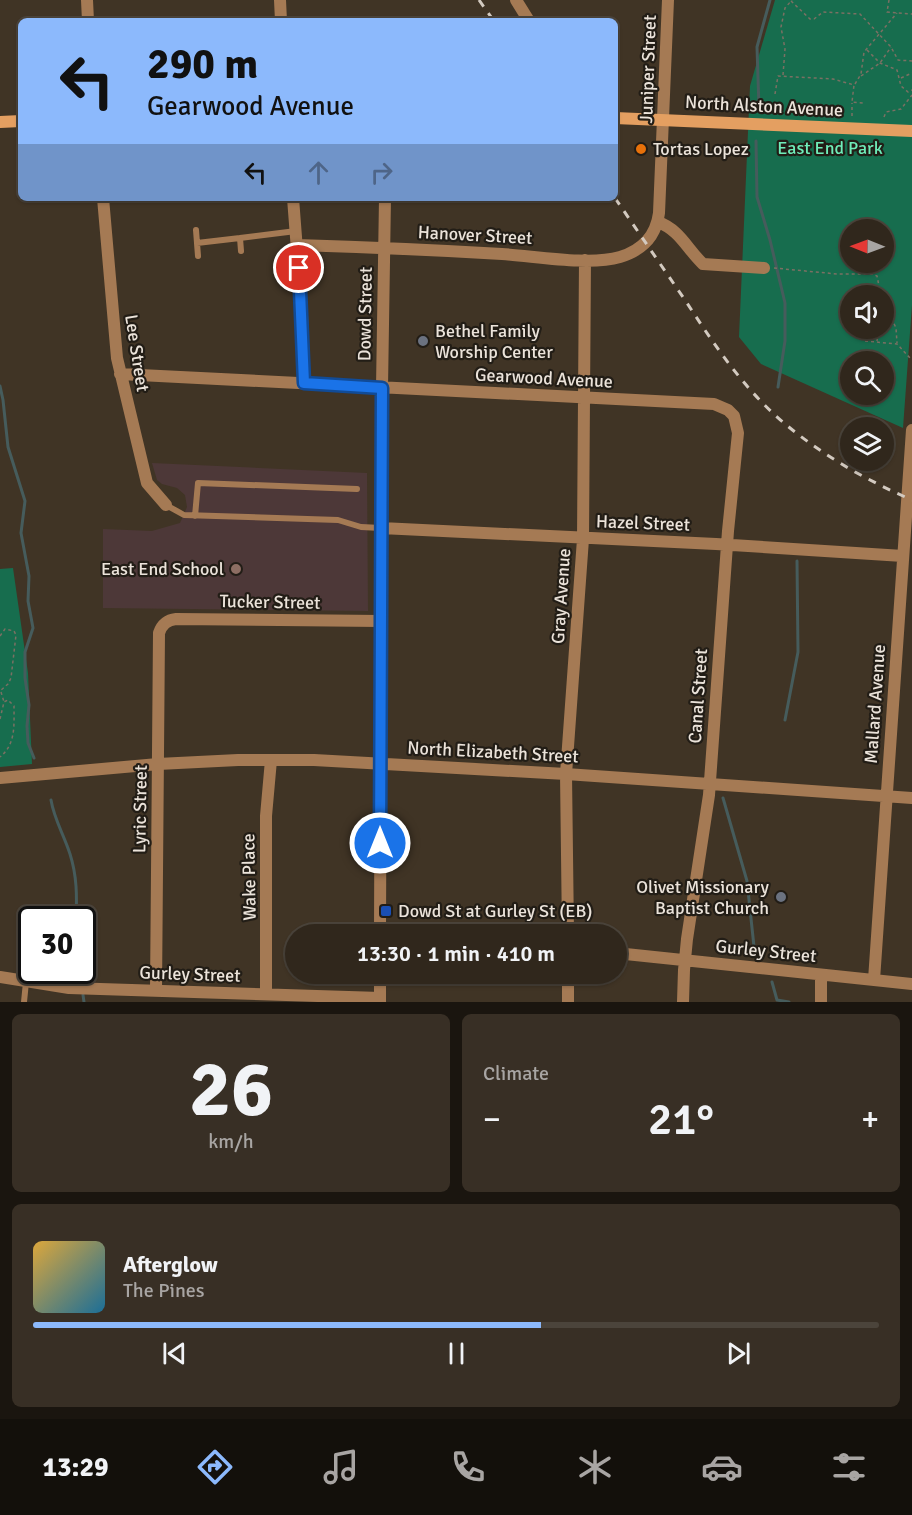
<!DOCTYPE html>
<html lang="en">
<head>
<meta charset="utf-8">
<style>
  :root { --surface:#30271c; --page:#382f25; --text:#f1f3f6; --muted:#a8a5a3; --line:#4b443b; --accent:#8cb9fc }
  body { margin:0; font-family:Signika,sans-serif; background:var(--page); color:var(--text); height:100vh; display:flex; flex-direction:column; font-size:22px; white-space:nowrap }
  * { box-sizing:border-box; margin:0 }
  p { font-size:20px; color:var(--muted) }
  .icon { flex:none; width:33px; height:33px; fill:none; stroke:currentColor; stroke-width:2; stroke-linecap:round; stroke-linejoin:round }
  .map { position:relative; height:1002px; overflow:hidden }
  .drawer { display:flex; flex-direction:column; gap:12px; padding:12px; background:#1a150f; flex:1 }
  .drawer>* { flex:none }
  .banner { position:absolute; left:18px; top:18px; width:600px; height:183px; border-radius:9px; box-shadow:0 2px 4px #0004,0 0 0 2px var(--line); background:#8cb9fc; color:#111; overflow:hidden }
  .needle { width:39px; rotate:271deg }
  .tools { position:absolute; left:840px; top:219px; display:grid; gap:12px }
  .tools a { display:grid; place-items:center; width:54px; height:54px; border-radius:50%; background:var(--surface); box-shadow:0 2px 4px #0004,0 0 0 2px var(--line); font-size:30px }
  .speed { position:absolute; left:18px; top:906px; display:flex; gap:12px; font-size:30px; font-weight:700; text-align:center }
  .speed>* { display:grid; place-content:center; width:78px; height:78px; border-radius:50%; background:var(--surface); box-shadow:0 2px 4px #0004,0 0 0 2px var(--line); line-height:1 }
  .speed .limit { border:3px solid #111; border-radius:9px; background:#fff; color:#111 }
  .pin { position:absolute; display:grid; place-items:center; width:51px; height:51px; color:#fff; margin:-26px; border:3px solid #fff; border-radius:50%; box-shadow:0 2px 6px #0007 }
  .me { position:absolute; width:66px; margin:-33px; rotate:0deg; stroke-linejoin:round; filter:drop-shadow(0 0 4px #0008) }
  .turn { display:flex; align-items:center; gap:21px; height:126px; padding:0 30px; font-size:27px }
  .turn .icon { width:78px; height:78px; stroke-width:2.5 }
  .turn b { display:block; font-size:42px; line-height:51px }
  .lanes { display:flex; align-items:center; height:57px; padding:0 30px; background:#0003; justify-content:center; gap:30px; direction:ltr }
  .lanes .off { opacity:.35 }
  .big { font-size:45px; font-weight:600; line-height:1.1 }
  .drawer .tile { flex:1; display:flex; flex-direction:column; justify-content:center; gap:9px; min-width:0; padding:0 21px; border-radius:9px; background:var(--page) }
  .drawer .dial { align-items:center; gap:0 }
  .dial b { font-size:78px; line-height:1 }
  .song { display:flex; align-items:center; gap:18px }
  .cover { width:72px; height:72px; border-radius:9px; background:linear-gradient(135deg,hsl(40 70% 55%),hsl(200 70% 35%)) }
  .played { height:6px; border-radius:3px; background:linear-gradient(90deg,var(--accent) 60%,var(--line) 60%) }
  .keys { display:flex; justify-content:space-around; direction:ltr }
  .heat { display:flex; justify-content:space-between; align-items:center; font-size:33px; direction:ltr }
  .drawer .tiles { flex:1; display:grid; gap:12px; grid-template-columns:1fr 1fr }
  .tile:last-child { grid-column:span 2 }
  .trip { position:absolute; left:285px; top:924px; width:342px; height:60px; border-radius:30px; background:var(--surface); box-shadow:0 2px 4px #0004,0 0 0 2px var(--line); font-weight:600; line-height:60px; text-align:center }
  .tabs { display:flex; height:96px; justify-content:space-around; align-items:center; background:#13100b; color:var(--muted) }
  .tabs .icon { width:42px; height:42px }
  .tabs .current { color:var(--accent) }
  .tabs b { font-size:27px; color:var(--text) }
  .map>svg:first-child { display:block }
  .education { fill:#4d3838 }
  .green { fill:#176d4e; fill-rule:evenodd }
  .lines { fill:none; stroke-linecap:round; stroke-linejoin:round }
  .stream { stroke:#465c5c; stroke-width:3 }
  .path { stroke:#7b7063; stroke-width:1.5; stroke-dasharray:3 3; stroke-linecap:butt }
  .service { stroke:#a57a54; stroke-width:6 }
  .minor { stroke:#a57a54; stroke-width:12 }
  .secondary { stroke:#e49f61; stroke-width:12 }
  .rail { stroke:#d3cac0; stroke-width:3; stroke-dasharray:8 8; stroke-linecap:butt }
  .route-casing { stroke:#114b97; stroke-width:15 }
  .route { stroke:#1a73e8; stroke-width:10 }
  .food-dot { fill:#e8710a; stroke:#221d16; stroke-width:2 }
  .worship-dot { fill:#6b7280; stroke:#221d16; stroke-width:2 }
  .education-dot { fill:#8d6e63; stroke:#221d16; stroke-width:2 }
  .transit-dot { fill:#1a4fb4; stroke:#221d16; stroke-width:2 }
  .labels { text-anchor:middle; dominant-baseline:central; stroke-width:4.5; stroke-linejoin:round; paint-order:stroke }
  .street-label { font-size:18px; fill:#ebe3da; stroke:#221d16 }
  .park-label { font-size:18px; fill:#6fedb9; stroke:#221d16 }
  .poi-label { font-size:18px; fill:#ebe3da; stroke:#221d16; text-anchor:start }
</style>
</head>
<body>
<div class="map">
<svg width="912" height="1002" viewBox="0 0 912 1002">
  <rect width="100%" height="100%" fill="#403425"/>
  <path class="education" d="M152 463 367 473 368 611 103 608V529L152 531 180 523 187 507 185 495 177 488 162 484 157 480Z"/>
  <path class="green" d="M775 0H912V305L903 428 761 364 739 337 750 86ZM850 230H884V262H850ZM850 296H884V328H850ZM850 362H884V394H850Z
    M13 568 28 673 32 764 0 767V569Z"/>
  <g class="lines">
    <path class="stream" d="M759 108 757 47 770 0
      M756 141 757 197 770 240 785 303V341L778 387
      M0 386 3 400 8 447 25 501 21 533 29 576 28 601 33 628 25 652V678L29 705 27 726 28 743 34 758
      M785 720 798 652 797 561
      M723 798 747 881 755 956
      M51 800C54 819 64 835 70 854 77 876 77 896 76 920
      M79 970 81 980
      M772 982 777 1000 789 1002
      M83 995 84 1002"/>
    <path class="path" d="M889 0 887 12 912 14
      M791 1 810 19H814L823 12 860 14 891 47 898 60 912 61
      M867 50 880 63 897 70 901 86 908 92 912 90
      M783 75 785 49 781 27 785 8 792 0
      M861 76 880 63 891 47
      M901 78 912 73
      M855 84 861 74 864 52 897 13
      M775 94 778 76 833 79 854 85 852 102 864 103
      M852 116V103
      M884 117 886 112 901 109 912 95
      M774 268 837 274H872L877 276 881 296
      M884 302 896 328 897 343
      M865 341 897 344 910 358
      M877 341 878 328
      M0 636 5 629 14 631 16 635 11 678 8 684 0 691
      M1 692 4 702
      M0 719 4 702 8 700 14 706C14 725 16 744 0 757"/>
    <path class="service" d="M196 230 198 256
      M240 238 296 231
      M197 243 240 238 241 251
      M166 505 184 515 338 520 361 527 381 528
      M195 516 198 483 357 489
      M24 1002 26 982"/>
    <path class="minor" d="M87 0 88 21
      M280 0 281 21
      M516 0 529 21
      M103 198 117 358 147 483 166 505
      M293 198 302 315 304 383
      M658 222C680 230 687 249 703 264L764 268
      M297 245C365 247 434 250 502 254 535 256 589 266 620 257 643 250 656 236 659 213L668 0
      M120 374 714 404 728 410 734 416 738 433 728 531 709 795 687 939 684 970 683 1002
      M381 528 716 544 903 556
      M0 778 158 764 238 760H314L566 774 912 798
      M380 934 382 388 385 198
      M568 934 566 774 583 539 585 260
      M616 953 912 984
      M568 974V1002
      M0 977 69 988 380 998
      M874 980 912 430
      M156 991 159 633C162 624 167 620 176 619L381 621
      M266 994V816L271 760
      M380 1002V974
      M821 1002V975"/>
    <path class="secondary" d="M615 118 912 131
      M0 122 21 121"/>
    <path class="rail" d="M479 0 494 21
      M615 198C639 233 663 268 687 303 715 346 744 389 784 423 822 455 866 480 912 500"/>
  </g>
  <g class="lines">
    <g class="route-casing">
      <path id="route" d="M299 268 304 383 382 388 380 843"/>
    </g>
    <use href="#route" class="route"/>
  </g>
  <circle class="food-dot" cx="641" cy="149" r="6"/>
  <g class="worship-dot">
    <circle cx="423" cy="341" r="6"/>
    <circle cx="781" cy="897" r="6"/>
  </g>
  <circle class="education-dot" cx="236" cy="569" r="6"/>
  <rect class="transit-dot" x="380" y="905" width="12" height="12" rx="3"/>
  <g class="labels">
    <g class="street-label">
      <text transform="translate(648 69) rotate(-88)">Juniper Street</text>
      <text transform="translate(764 106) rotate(3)">North Alston Avenue</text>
      <text transform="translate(475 235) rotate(3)">Hanover Street</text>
      <text transform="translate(365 314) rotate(-89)">Dowd Street</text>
      <text transform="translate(137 353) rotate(81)">Lee Street</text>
      <text transform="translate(544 378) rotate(3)">Gearwood Avenue</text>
      <text transform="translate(643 523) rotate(2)">Hazel Street</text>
      <text transform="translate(561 596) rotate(-86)">Gray Avenue</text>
      <text transform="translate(270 602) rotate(1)">Tucker Street</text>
      <text transform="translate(698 696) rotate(-86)">Canal Street</text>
      <text transform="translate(875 704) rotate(-86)">Mallard Avenue</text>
      <text transform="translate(493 752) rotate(3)">North Elizabeth Street</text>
      <text transform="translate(140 809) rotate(-89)">Lyric Street</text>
      <text transform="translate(249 877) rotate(-91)">Wake Place</text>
      <text transform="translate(766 951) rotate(6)">Gurley Street</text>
      <text transform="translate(190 974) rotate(2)">Gurley Street</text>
    </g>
    <g class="park-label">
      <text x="830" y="148">East End Park</text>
    </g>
    <g class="poi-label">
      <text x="653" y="149">Tortas Lopez</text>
      <text x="435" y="331">Bethel Family<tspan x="435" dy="21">Worship Center</tspan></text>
      <text x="224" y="569" text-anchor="end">East End School</text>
      <text x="769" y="887" text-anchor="end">Olivet Missionary<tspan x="769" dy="21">Baptist Church</tspan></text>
      <text x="398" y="911">Dowd St at Gurley St (EB)</text>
    </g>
  </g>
</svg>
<div class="tools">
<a><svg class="needle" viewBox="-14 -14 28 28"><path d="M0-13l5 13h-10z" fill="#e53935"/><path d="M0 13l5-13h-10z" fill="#a8a5a3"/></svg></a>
<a><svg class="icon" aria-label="sound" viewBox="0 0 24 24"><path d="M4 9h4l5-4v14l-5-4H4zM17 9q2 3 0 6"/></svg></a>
<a><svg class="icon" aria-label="search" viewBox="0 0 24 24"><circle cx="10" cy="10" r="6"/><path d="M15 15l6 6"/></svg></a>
<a><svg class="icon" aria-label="layers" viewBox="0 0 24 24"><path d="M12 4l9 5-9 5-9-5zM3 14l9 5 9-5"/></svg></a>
</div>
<div class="speed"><div class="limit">30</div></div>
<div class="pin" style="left:299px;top:268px;background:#d93025"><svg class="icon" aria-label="arrive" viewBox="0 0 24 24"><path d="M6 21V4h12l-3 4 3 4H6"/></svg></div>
<svg class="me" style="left:380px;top:843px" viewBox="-20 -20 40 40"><circle r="17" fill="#1a73e8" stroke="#fff" stroke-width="3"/><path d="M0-11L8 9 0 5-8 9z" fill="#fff"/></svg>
<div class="trip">13:30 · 1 min · 410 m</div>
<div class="banner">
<div class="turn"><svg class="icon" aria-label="left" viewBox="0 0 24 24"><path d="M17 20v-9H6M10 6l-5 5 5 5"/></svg><div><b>290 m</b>Gearwood Avenue</div></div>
<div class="lanes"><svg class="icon" aria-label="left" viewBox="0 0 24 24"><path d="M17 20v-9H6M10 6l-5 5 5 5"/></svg><svg class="icon off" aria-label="ahead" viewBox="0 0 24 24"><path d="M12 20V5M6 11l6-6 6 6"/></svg><svg class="icon off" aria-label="right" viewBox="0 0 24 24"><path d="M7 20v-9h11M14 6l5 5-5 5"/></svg></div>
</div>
</div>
<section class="drawer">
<div class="tiles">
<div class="tile dial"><b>26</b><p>km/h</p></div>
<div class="tile"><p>Climate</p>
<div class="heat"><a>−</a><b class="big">21°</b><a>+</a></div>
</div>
<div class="tile">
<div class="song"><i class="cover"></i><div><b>Afterglow</b><p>The Pines</p></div></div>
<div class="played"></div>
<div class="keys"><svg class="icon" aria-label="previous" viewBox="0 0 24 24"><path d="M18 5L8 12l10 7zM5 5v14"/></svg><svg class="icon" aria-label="pause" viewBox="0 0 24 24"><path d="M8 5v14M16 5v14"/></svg><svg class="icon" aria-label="next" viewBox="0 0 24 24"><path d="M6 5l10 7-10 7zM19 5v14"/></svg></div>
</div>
</div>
</section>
<nav class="tabs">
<b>13:29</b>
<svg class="icon current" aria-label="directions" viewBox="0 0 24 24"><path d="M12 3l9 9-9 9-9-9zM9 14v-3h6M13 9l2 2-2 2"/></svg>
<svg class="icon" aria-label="music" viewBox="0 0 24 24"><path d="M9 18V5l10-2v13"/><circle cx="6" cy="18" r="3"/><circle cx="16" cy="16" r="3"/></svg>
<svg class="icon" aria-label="phone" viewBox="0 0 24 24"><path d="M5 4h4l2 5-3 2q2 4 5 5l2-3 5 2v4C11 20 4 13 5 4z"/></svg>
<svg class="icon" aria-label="climate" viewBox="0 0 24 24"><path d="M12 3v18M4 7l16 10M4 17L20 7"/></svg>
<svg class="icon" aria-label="car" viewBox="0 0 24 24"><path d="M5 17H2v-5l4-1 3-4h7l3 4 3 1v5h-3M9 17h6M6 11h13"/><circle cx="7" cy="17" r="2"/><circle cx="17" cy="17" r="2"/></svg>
<svg class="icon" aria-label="filters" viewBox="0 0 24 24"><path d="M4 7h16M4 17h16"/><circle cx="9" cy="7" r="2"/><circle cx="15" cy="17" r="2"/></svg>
</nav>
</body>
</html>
